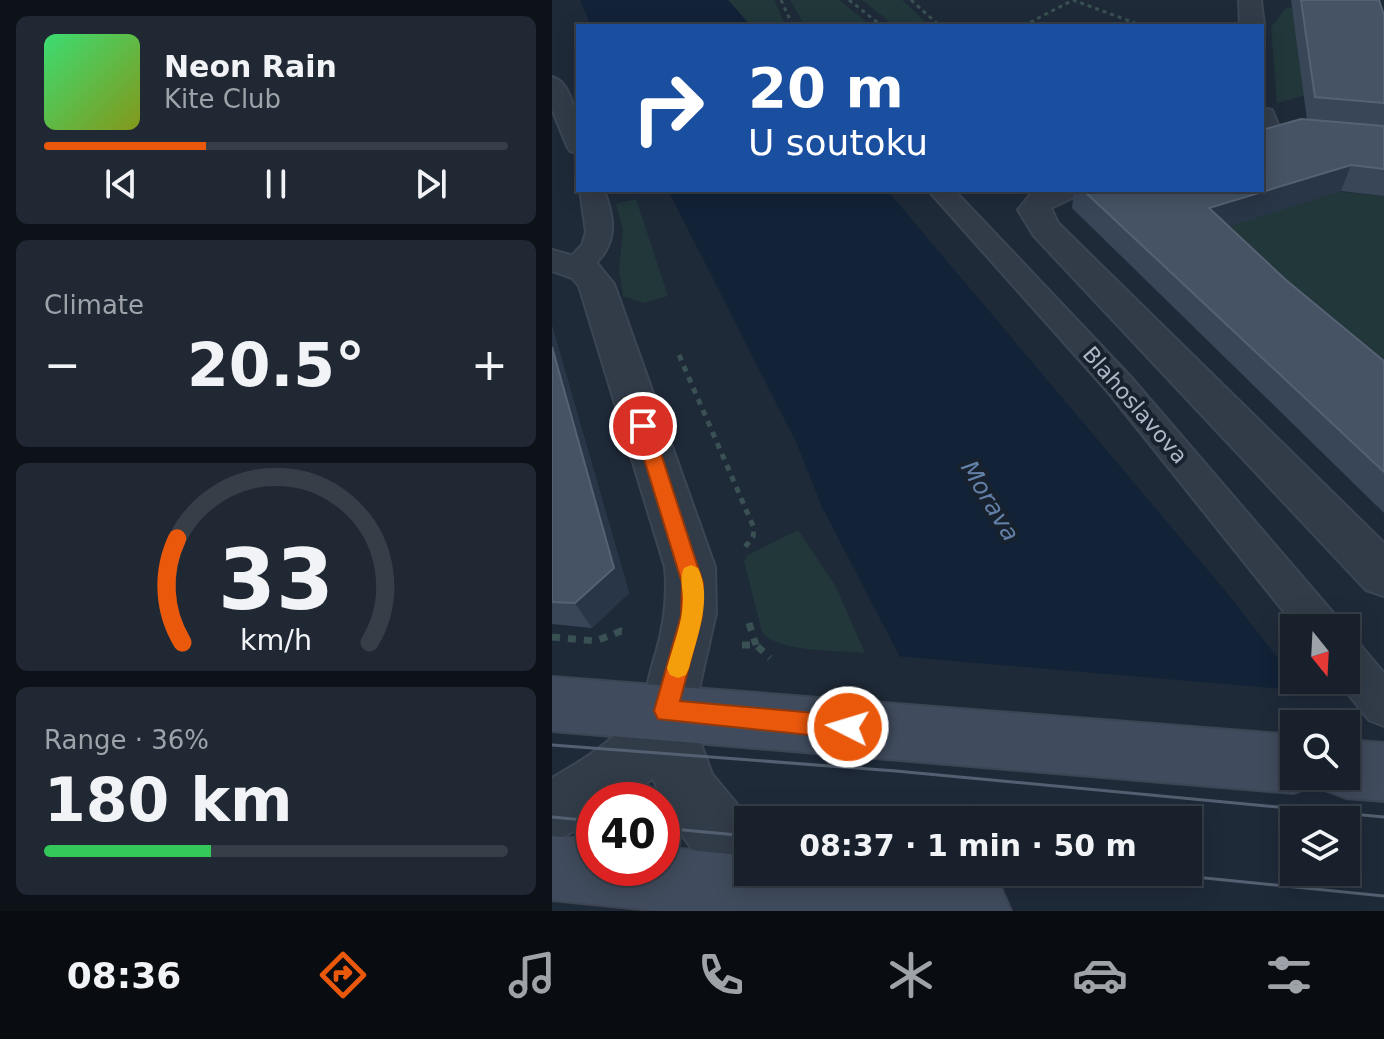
<!DOCTYPE html>
<html lang="en">
<head>
<meta charset="utf-8">
<style>
  :root { --surface:#17202b; --page:#202833; --text:#f1f3f6; --muted:#9ea3a9; --line:#363e47; --accent:#ea580c }
  body { margin:0; font-family:"DejaVu Sans",sans-serif; background:var(--page); color:var(--text); height:100vh; display:flex; flex-direction:column; font-size:30px; white-space:nowrap }
  * { box-sizing:border-box; margin:0 }
  p { font-size:26px; color:var(--muted) }
  .icon { flex:none; width:44px; height:44px; fill:none; stroke:currentColor; stroke-width:2; stroke-linecap:round; stroke-linejoin:round }
  .map { position:relative; flex:1; overflow:hidden }
  .panel { display:flex; flex-direction:column; gap:16px; padding:16px; background:#0d1218; width:552px }
  .panel>* { flex:none }
  .top-card { position:absolute; left:24px; top:24px; width:688px; height:168px; border-radius:0px; box-shadow:0 4px 20px #0003,0 0 0 2px var(--line); background:#1a4fa0; color:#fff; overflow:hidden }
  .needle { width:52px; rotate:162deg }
  .tools { position:absolute; left:728px; top:614px; display:grid; gap:16px }
  .tools a { display:grid; place-items:center; width:80px; height:80px; border-radius:0px; background:var(--surface); box-shadow:0 4px 20px #0003,0 0 0 2px var(--line); font-size:40px }
  .speed { position:absolute; left:24px; top:782px; display:flex; gap:16px; font-size:40px; font-weight:700; text-align:center }
  .speed>* { display:grid; place-content:center; width:104px; height:104px; border-radius:50%; background:var(--surface); box-shadow:0 4px 20px #0003,0 0 0 2px var(--line); line-height:1 }
  .speed .limit { border:12px solid #d22; background:#fff; color:#111 }
  .pin { position:absolute; display:grid; place-items:center; width:68px; height:68px; color:#fff; margin:-34px; border:4px solid #fff; border-radius:50%; box-shadow:0 2px 8px #0007 }
  .me { position:absolute; width:88px; margin:-44px; rotate:275deg; stroke-linejoin:round; filter:drop-shadow(0 0 6px #0008) }
  .turn { display:flex; align-items:center; gap:28px; height:168px; padding:0 40px; font-size:36px }
  .turn .icon { width:104px; height:104px; stroke-width:2.5 }
  .turn b { display:block; font-size:56px; line-height:68px }
  .big { font-size:60px; font-weight:700; line-height:1.1 }
  .panel .widget { flex:1; display:flex; flex-direction:column; justify-content:center; gap:12px; min-width:0; padding:0 28px; border-radius:12px; background:var(--page) }
  .panel .dial { align-items:center; gap:0 }
  .dial svg { height:208px; overflow:visible; fill:none; stroke:var(--line); stroke-width:7; stroke-linecap:round; text-anchor:middle }
  .dial text { fill:var(--text); stroke:none }
  .song { display:flex; align-items:center; gap:24px }
  .cover { width:96px; height:96px; border-radius:12px; background:linear-gradient(135deg,hsl(140 70% 55%),hsl(70 70% 35%)) }
  .played { height:8px; border-radius:4px; background:linear-gradient(90deg,var(--accent) 35%,var(--line) 35%) }
  .keys { display:flex; justify-content:space-around; direction:ltr }
  .heat { display:flex; justify-content:space-between; align-items:center; font-size:44px; direction:ltr }
  .charge { height:12px; border-radius:6px; background:linear-gradient(90deg,#34c759 36%,var(--line) 0) }
  .trip { position:absolute; left:182px; top:806px; width:468px; height:80px; border-radius:0px; background:var(--surface); box-shadow:0 4px 20px #0003,0 0 0 2px var(--line); font-weight:700; line-height:80px; text-align:center }
  .dock { display:flex; height:128px; justify-content:space-around; align-items:center; background:#090d11; color:var(--muted) }
  .dock .icon { width:56px; height:56px }
  .dock .active { color:var(--accent) }
  .dock b { font-size:36px; color:var(--text) }
  main { display:flex; flex:1; min-height:0 }
  .map>svg:first-child { display:block }
  .green { fill:#21373a }
  .water { fill:#122237; fill-rule:evenodd }
  .pier { fill:#1f2a39; fill-rule:evenodd }
  .lines { fill:none; stroke-linecap:round; stroke-linejoin:round }
  .lane-casing { stroke:#3c4553; stroke-width:4 }
  .street-casing { stroke:#3c4553; stroke-width:4 }
  .secondary-casing { stroke:#3c4553; stroke-width:4 }
  .path-far2 { stroke:#395152; stroke-width:3; stroke-dasharray:4 4; stroke-linecap:butt }
  .path-far1 { stroke:#395152; stroke-width:5; stroke-dasharray:6 6; stroke-linecap:butt }
  .path { stroke:#395152; stroke-width:7; stroke-dasharray:8 8; stroke-linecap:butt }
  .lane { fill:#323c49; fill-rule:evenodd }
  .street { fill:#323c49; fill-rule:evenodd }
  .secondary { fill:#404b5d; fill-rule:evenodd }
  .tram { stroke:#546071; stroke-width:3 }
  .wall { fill:#394658 }
  .shaded-wall { fill:#293647 }
  .building { fill:#455364; stroke:#566273; stroke-width:2 }
  .route { fill:#ea580c; stroke:#983908; stroke-width:2 }
  .slow { fill:#f59e0b }
  .labels { text-anchor:middle; dominant-baseline:central; stroke-width:8; stroke-linejoin:round; paint-order:stroke }
  .street-label { font-size:22px; fill:#adb7c6; stroke:#18212e }
  .water-label { font-size:24px; font-style:italic; fill:#6381a8; stroke:#18212e }
</style>
</head>
<body>
<main>
<section class="panel">
<div class="widget">
<div class="song"><i class="cover"></i><div><b>Neon Rain</b><p>Kite Club</p></div></div>
<div class="played"></div>
<div class="keys"><svg class="icon" aria-label="previous" viewBox="0 0 24 24"><path d="M18 5L8 12l10 7zM5 5v14"/></svg><svg class="icon" aria-label="pause" viewBox="0 0 24 24"><path d="M8 5v14M16 5v14"/></svg><svg class="icon" aria-label="next" viewBox="0 0 24 24"><path d="M6 5l10 7-10 7zM19 5v14"/></svg></div>
</div>
<div class="widget"><p>Climate</p>
<div class="heat"><a>−</a><b class="big">20.5°</b><a>+</a></div>
</div>
<div class="widget dial"><svg viewBox="0 0 100 80">
<path d="M14 69A42 42 0 1 1 86 69"/>
<path d="M14 69A42 42 0 0 1 12 29" stroke="#ea580c"/>
<text x="50" y="56" font-size="32" font-weight="700">33</text>
<text x="50" y="72" font-size="11">km/h</text>
</svg></div>
<div class="widget"><p>Range · 36%</p><b class="big">180 km</b><div class="charge"></div></div>
</section>
<div class="map">
<svg width="832" height="911" viewBox="0 0 832 911">
  <rect width="100%" height="100%" fill="#1f2a39"/>
  <path class="green" d="M176 0H222L234 26H198Z
    M238 0H287L320 26H253Z
    M310 0H350L378 26H343Z
    M734 8H740L754 95 725 103 719 27Z
    M772 190 832 196V400L667 230Z
    M84 199 116 296 91 303 71 296 67 270 71 230 64 204Z
    M246 530 284 587 313 653C286 650 226 653 210 632L192 561 196 555Z"/>
  <path class="water" d="M28 0H176L199 26H39Z
    M116 190H335L675 593 777 724H742V776H794L832 911 636 872V820L398 745 348 657 270 507 245 444ZM742 820H794V872H742Z"/>
  <path class="pier" d="M343 656 756 691 781 724H742V776H794V742L832 791V911H468L451 872H636V820H428L395 747ZM742 820H794V872H742Z"/>
  <g class="lines">
    <g class="lane-casing">
      <path id="lane" d="M0 77C24 83 26 133 26 153L18 151 15 146 0 109Z
        M28 190H52C56 202 61 216 60 228 60 251 38 278 14 272L10 266 30 245 34 232Z
        M376 190H402L578 376 783 615 789 628H745L556 392Z
        M794 640 809 646 832 673V726L817 720 785 680H794Z"/>
    </g>
    <g class="street-casing">
      <path id="street" d="M687 0H709L712 26 710 29V26H688Z
        M710 108 720 110 730 134 726 140 710 141Z
        M482 190H527L522 197 499 208 506 223 832 543V596L814 590 482 236 466 210Z
        M0 250 44 262 62 284 163 567 164 613 142 711 146 736 160 774 198 820 196 872H223L218 884 196 894C148 874 120 824 101 778L74 800H42V821L0 842V778C33 759 77 733 92 696 97 682 99 667 104 653 112 625 116 597 113 567L27 286 20 278 0 271Z"/>
    </g>
    <g class="secondary-casing">
      <path id="secondary" d="M0 677 742 735V776H766L763 785 742 793 0 731Z
        M794 740 832 743V801L794 798 773 790 768 776H794Z
        M0 836 42 840V868H110V847L196 856V872C268 872 385 861 449 888L459 911H109L0 900Z"/>
    </g>
    <path class="path-far2" d="M229 0 241 26
      M297 0 330 26
      M359 0 388 26
      M471 26 521 0 591 26"/>
    <path class="path-far1" d="M127 355 202 528 201 537 193 547"/>
    <path class="path" d="M197 623 204 645
      M0 637 44 641 69 631 76 632
      M190 645H204L218 658"/>
    <use href="#lane" class="lane"/>
    <use href="#street" class="street"/>
    <use href="#secondary" class="secondary"/>
    <path class="tram" d="M0 745 344 771 832 817
      M0 817 42 821
      M110 828 196 836
      M593 872 832 896"/>
  </g>
  <path class="wall" d="M739 0H827L832 15V196L789 191 677 226 734 280 832 361V513L520 208 522 190H710L755 120Z
    M0 326 77 593 40 628 0 624Z"/>
  <path class="shaded-wall" d="M799 165 789 191 650 235 657 208Z
    M0 326 77 593 40 628 23 603 0 347Z"/>
  <path class="building" d="M749 0H827L832 15V103L763 97Z
    M749 119 832 126V169L799 165 657 208 734 280 832 361V472L531 190H710V130Z
    M0 347 62 568 23 603 0 602Z"/>
  <path class="route" d="M91 419 100 426 151 583 150 616 128 701 296 716 305 719 308 727 305 735 296 739 106 719 102 711 129 616 130 583 82 426Z"/>
  <path class="slow" d="M139 565 146 568C161 598 145 637 137 668L134 675 126 678 118 675 115 668C121 646 131 622 131 599 131 588 127 578 132 568Z"/>
  <g class="labels">
    <g class="street-label">
      <text transform="translate(583 405) rotate(49)">Blahoslavova</text>
    </g>
    <g class="water-label">
      <text transform="translate(438 501) rotate(59)">Morava</text>
    </g>
  </g>
</svg>
<div class="tools">
<a><svg class="needle" viewBox="-14 -14 28 28"><path d="M0-13l5 13h-10z" fill="#e53935"/><path d="M0 13l5-13h-10z" fill="#9ea3a9"/></svg></a>
<a><svg class="icon" aria-label="search" viewBox="0 0 24 24"><circle cx="10" cy="10" r="6"/><path d="M15 15l6 6"/></svg></a>
<a><svg class="icon" aria-label="layers" viewBox="0 0 24 24"><path d="M12 4l9 5-9 5-9-5zM3 14l9 5 9-5"/></svg></a>
</div>
<div class="speed"><div class="limit">40</div></div>
<div class="pin" style="left:91px;top:426px;background:#d93025"><svg class="icon" aria-label="arrive" viewBox="0 0 24 24"><path d="M6 21V4h12l-3 4 3 4H6"/></svg></div>
<svg class="me" style="left:296px;top:727px" viewBox="-20 -20 40 40"><circle r="17" fill="#ea580c" stroke="#fff" stroke-width="3"/><path d="M0-11L8 9 0 5-8 9z" fill="#fff"/></svg>
<div class="trip">08:37 · 1 min · 50 m</div>
<div class="top-card">
<div class="turn"><svg class="icon" aria-label="right" viewBox="0 0 24 24"><path d="M7 20v-9h11M14 6l5 5-5 5"/></svg><div><b>20 m</b>U soutoku</div></div>
</div>
</div>
</main>
<nav class="dock">
<b>08:36</b>
<svg class="icon active" aria-label="directions" viewBox="0 0 24 24"><path d="M12 3l9 9-9 9-9-9zM9 14v-3h6M13 9l2 2-2 2"/></svg>
<svg class="icon" aria-label="music" viewBox="0 0 24 24"><path d="M9 18V5l10-2v13"/><circle cx="6" cy="18" r="3"/><circle cx="16" cy="16" r="3"/></svg>
<svg class="icon" aria-label="phone" viewBox="0 0 24 24"><path d="M5 4h4l2 5-3 2q2 4 5 5l2-3 5 2v4C11 20 4 13 5 4z"/></svg>
<svg class="icon" aria-label="climate" viewBox="0 0 24 24"><path d="M12 3v18M4 7l16 10M4 17L20 7"/></svg>
<svg class="icon" aria-label="car" viewBox="0 0 24 24"><path d="M5 17H2v-5l4-1 3-4h7l3 4 3 1v5h-3M9 17h6M6 11h13"/><circle cx="7" cy="17" r="2"/><circle cx="17" cy="17" r="2"/></svg>
<svg class="icon" aria-label="filters" viewBox="0 0 24 24"><path d="M4 7h16M4 17h16"/><circle cx="9" cy="7" r="2"/><circle cx="15" cy="17" r="2"/></svg>
</nav>
</body>
</html>
